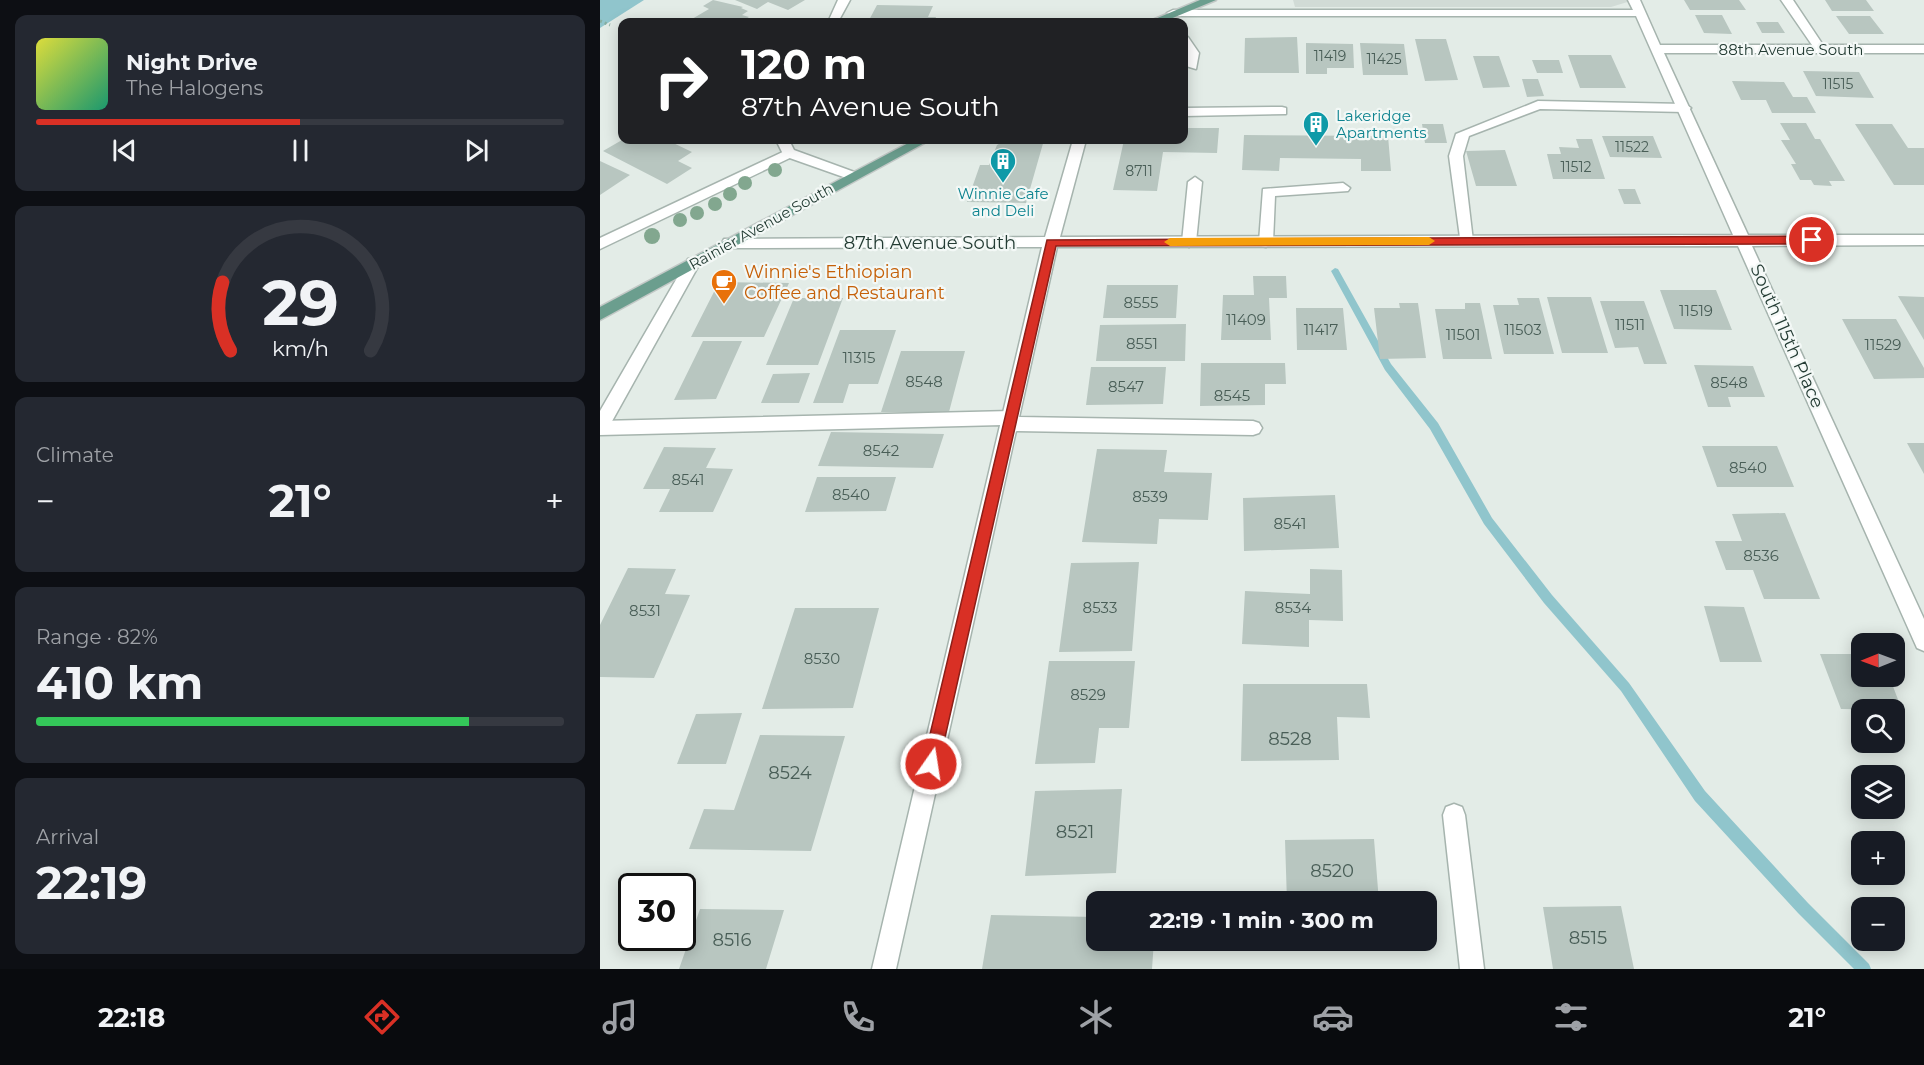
<!DOCTYPE html>
<html lang="en">
<head>
<meta charset="utf-8">
<style>
  :root { --surface:#171b24; --page:#242831; --text:#f1f3f6; --muted:#9ea1a6; --line:#363941; --accent:#d93025 }
  body { margin:0; font-family:Montserrat,sans-serif; background:var(--page); color:var(--text); height:100vh; display:flex; flex-direction:column; font-size:22px; white-space:nowrap }
  * { box-sizing:border-box; margin:0 }
  p { font-size:20px; color:var(--muted) }
  .icon { flex:none; width:33px; height:33px; fill:none; stroke:currentColor; stroke-width:2; stroke-linecap:round; stroke-linejoin:round }
  .map { position:relative; flex:1; overflow:hidden }
  .drawer { display:flex; flex-direction:column; gap:15px; padding:15px; background:#0d0f14; width:600px }
  .drawer>* { flex:none }
  .banner { position:absolute; left:18px; top:18px; width:570px; height:126px; border-radius:12px; box-shadow:0 3px 15px #0003; background:#202124; color:#fff; overflow:hidden }
  .needle { width:39px; rotate:269deg }
  .buttons { position:absolute; left:1251px; top:633px; display:grid; gap:12px }
  .buttons a { display:grid; place-items:center; width:54px; height:54px; border-radius:12px; background:var(--surface); box-shadow:0 3px 15px #0003; font-size:30px }
  .speed { position:absolute; left:18px; top:873px; display:flex; gap:12px; font-size:30px; font-weight:700; text-align:center }
  .speed>* { display:grid; place-content:center; width:78px; height:78px; border-radius:50%; background:var(--surface); box-shadow:0 3px 15px #0003; line-height:1 }
  .speed .limit { border:3px solid #111; border-radius:9px; background:#fff; color:#111 }
  .pin { position:absolute; display:grid; place-items:center; width:51px; height:51px; color:#fff; margin:-26px; border:3px solid #fff; border-radius:50%; box-shadow:0 2px 6px #0007 }
  .me { position:absolute; width:66px; margin:-33px; rotate:13deg; stroke-linejoin:round; filter:drop-shadow(0 0 4px #0008) }
  .turn { display:flex; align-items:center; gap:21px; height:126px; padding:0 24px; font-size:27px }
  .turn .icon { width:78px; height:78px; stroke-width:2.5 }
  .turn b { display:block; font-size:42px; line-height:51px }
  .big { font-size:45px; font-weight:700; line-height:1.1 }
  .drawer .widget { flex:1; display:flex; flex-direction:column; justify-content:center; gap:9px; min-width:0; padding:0 21px; border-radius:12px; background:var(--page) }
  .drawer .dial { align-items:center; gap:0 }
  .dial svg { height:156px; overflow:visible; fill:none; stroke:var(--line); stroke-width:7; stroke-linecap:round; text-anchor:middle }
  .dial text { fill:var(--text); stroke:none }
  .song { display:flex; align-items:center; gap:18px }
  .cover { width:72px; height:72px; border-radius:9px; background:linear-gradient(135deg,hsl(60 70% 55%),hsl(160 70% 35%)) }
  .played { height:6px; border-radius:3px; background:linear-gradient(90deg,var(--accent) 50%,var(--line) 50%) }
  .keys { display:flex; justify-content:space-around; direction:ltr }
  .heat { display:flex; justify-content:space-between; align-items:center; font-size:33px; direction:ltr }
  .charge { height:9px; border-radius:4px; background:linear-gradient(90deg,#34c759 82%,var(--line) 0) }
  .trip { position:absolute; left:486px; top:891px; width:351px; height:60px; border-radius:12px; background:var(--surface); box-shadow:0 3px 15px #0003; font-weight:700; line-height:60px; text-align:center }
  .menu { display:flex; height:96px; justify-content:space-around; align-items:center; background:#090b0e; color:var(--muted) }
  .menu .icon { width:42px; height:42px }
  .menu .selected { color:var(--accent) }
  .menu b { font-size:27px; color:var(--text) }
  main { display:flex; flex:1; min-height:0 }
  .map>svg:first-child { display:block }
  .built { fill:#d1dbd6 }
  .water { fill:#90c5cc }
  .lines { fill:none; stroke-linecap:round; stroke-linejoin:round }
  .stream { fill:#90c5cc; fill-rule:evenodd }
  .building { fill:#b8c6c0 }
  .lane-casing { stroke:#a6b4ae; stroke-width:3 }
  .street-casing { stroke:#a6b4ae; stroke-width:3 }
  .primary-casing { stroke:#c2c8c6; stroke-width:3 }
  .path { stroke:#86ad9f; stroke-width:3; stroke-dasharray:2 3; stroke-linecap:butt }
  .lane { fill:#fff; fill-rule:evenodd }
  .street { fill:#fff; fill-rule:evenodd }
  .primary { fill:#6b9e8e; fill-rule:evenodd }
  .tree { fill:#82a78f }
  .route { fill:#d93025; stroke:#8d1f18; stroke-width:1.5 }
  .slow { fill:#f59e0b }
  .labels { text-anchor:middle; dominant-baseline:central; stroke-width:4.5; stroke-linejoin:round; paint-order:stroke }
  .far-number-label { font-size:14px; fill:#495e57 }
  .far-street-label { font-size:15px; fill:#243c34; stroke:#f3f8f6 }
  .far-culture-label { font-size:15px; fill:#0d838f; stroke:#f3f8f6; text-anchor:start }
  .number-label { font-size:15px; fill:#495e57 }
  .street-label { font-size:18px; fill:#243c34; stroke:#f3f8f6 }
  .food-label { font-size:18px; fill:#c56008; stroke:#f3f8f6; text-anchor:start }
  .near-number-label { font-size:18px; fill:#495e57 }
</style>
</head>
<body>
<main>
<section class="drawer">
<div class="widget">
<div class="song"><i class="cover"></i><div><b>Night Drive</b><p>The Halogens</p></div></div>
<div class="played"></div>
<div class="keys"><svg class="icon" aria-label="previous" viewBox="0 0 24 24"><path d="M18 5L8 12l10 7zM5 5v14"/></svg><svg class="icon" aria-label="pause" viewBox="0 0 24 24"><path d="M8 5v14M16 5v14"/></svg><svg class="icon" aria-label="next" viewBox="0 0 24 24"><path d="M6 5l10 7-10 7zM19 5v14"/></svg></div>
</div>
<div class="widget dial"><svg viewBox="0 0 100 80">
<path d="M14 69A42 42 0 1 1 86 69"/>
<path d="M14 69A42 42 0 0 1 10 34" stroke="#d93025"/>
<text x="50" y="56" font-size="32" font-weight="700">29</text>
<text x="50" y="72" font-size="11">km/h</text>
</svg></div>
<div class="widget"><p>Climate</p>
<div class="heat"><a>−</a><b class="big">21°</b><a>+</a></div>
</div>
<div class="widget"><p>Range · 82%</p><b class="big">410 km</b><div class="charge"></div></div>
<div class="widget"><p>Arrival</p><b class="big">22:19</b></div>
</section>
<div class="map">
<svg width="1324" height="969" viewBox="0 0 1324 969">
  <rect width="100%" height="100%" fill="#e3ece7"/>
  <path class="built" d="M693 0H1034L1011 7H695Z"/>
  <path class="water" d="M0 0H44L0 28Z"/>
  <g class="lines">
    <path class="stream" d="M735 268 738 269 791 364 838 423 892 518 952 595 1029 683 1105 791 1208 903 1269 964 1271 969H1254L1198 913 1095 801 1021 691 944 603 884 524 830 429 785 370 731 271Z"/>
  </g>
  <path class="building" d="M113 0 143 7 141 8 148 11 142 15 149 17 141 22H102L92 19 109 9 103 6Z
    M135 0H205L188 10 168 2 157 9Z
    M1084 0H1139L1146 10H1090Z
    M1225 0H1266L1274 11H1232Z
    M277 5 333 6 328 17H336L334 22H268Z
    M1095 15H1122L1132 34 1104 33Z
    M1236 16H1270L1284 34H1249Z
    M1156 22H1178L1185 33H1162Z
    M697 37 699 73H644L645 38Z
    M815 39H846L858 80 825 81Z
    M706 43 753 44 754 68H727V74H706Z
    M760 43 804 44 808 75H763Z
    M968 55H1011L1026 88H980Z
    M873 56H899L910 87 883 88Z
    M932 60H959L963 73H937Z
    M1203 71 1259 72 1274 98 1216 96Z
    M922 79H938L944 96 927 97Z
    M1132 81 1184 82 1193 97H1207L1216 113H1172L1166 100H1141Z
    M1180 123H1206L1215 139H1220L1245 181H1229L1232 186 1214 185 1211 180H1200L1191 164H1196L1181 140H1190Z
    M822 124H843L847 143H825Z
    M1255 124H1292L1308 148H1324V185H1294Z
    M584 128H619L617 153 563 152 557 191 513 190 524 140H584Z
    M644 135 788 136 791 171H761V159L680 158 679 171 642 170Z
    M1002 136H1053L1062 158 1010 157Z
    M976 139H992L1005 179H953L947 154H961L959 147 979 148Z
    M22 140H67L92 152 78 161 92 168 67 184 3 151Z
    M406 140H444L426 203 367 202 380 165H389L397 145Z
    M905 150 917 186H876L866 151Z
    M0 161 30 175 0 195Z
    M1018 189H1035L1041 204H1024Z
    M653 276H686L687 298H669L671 340H621L623 295H654Z
    M119 282 189 283 164 337H91Z
    M507 285H578L576 318H503Z
    M1060 290H1116L1132 330 1074 329Z
    M1298 296 1324 297V340Z
    M947 297H991L1008 353H962Z
    M194 298H243L218 365H166Z
    M917 298H939L954 354H904L893 305H919Z
    M1000 301H1044L1067 364H1044L1038 347 1015 348Z
    M799 303H818L826 358 780 359 774 308H800Z
    M865 303H880L892 359H843L835 309H865Z
    M696 308H743L747 350H697Z
    M1242 319H1296L1324 368V378L1274 379Z
    M586 324 585 361H496L500 325Z
    M240 330H296L278 384H249L243 403H213Z
    M103 341H142L116 399 74 400Z
    M301 351H365L349 412H281Z
    M601 363H685L686 384H665V405L600 406Z
    M1094 365 1153 366 1165 397H1128L1131 407H1108Z
    M491 367H566L563 404 486 405Z
    M210 373 199 403H161L173 374Z
    M231 432 344 434 333 468 218 466Z
    M1307 443H1324V474Z
    M1102 446H1177L1194 487H1117Z
    M64 447 116 448 106 468 133 469 113 512H59L70 489H43Z
    M497 449 567 450 564 472 612 473 608 520 559 519 557 544 482 542Z
    M217 477H296L286 511 205 512Z
    M735 495 739 548 644 551 643 498Z
    M1185 513 1220 599H1164L1153 570H1126L1115 541H1142L1132 514Z
    M539 562 532 651 459 652 471 563Z
    M28 568 76 569 65 594 90 595 54 678 0 677V625Z
    M710 569 742 570 743 621 709 620V647L642 644 645 591 710 594Z
    M1104 606 1144 607 1162 662H1120Z
    M195 608H279L253 708 162 709Z
    M1220 654H1262V676H1289L1302 710 1241 709Z
    M449 661H535L529 728H499L495 763 435 764Z
    M643 684H767L770 718 737 717 739 760 641 761Z
    M142 713 126 764H77L96 714Z
    M160 735 245 736 211 851 89 849 104 809 134 810Z
    M522 789 516 873 425 876 435 791Z
    M774 839 779 902H687L685 840Z
    M1021 906 1034 969H953L943 907Z
    M100 909 184 910 166 969H79Z
    M391 915 496 917V940H554L552 969H382Z"/>
  <g class="lines">
    <g class="lane-casing">
      <path id="lane" d="M584 35 588 37 599 53 596 69 586 66Z
        M938 101 1085 104 1091 108 1085 112 940 109 869 136 863 156 873 241 871 245H861L849 156 856 134Z
        M682 107 686 108V114L584 116V108Z
        M189 149 196 153 194 156 0 249V238Z
        M595 177 602 182 596 242 589 247 582 242 588 182Z
        M743 183 750 188 748 191 675 196 673 242 666 247 661 246 659 242 663 189Z
        M411 411 419 417 653 421 659 423 662 428 659 433 653 435 410 431 402 425 0 435V421Z"/>
    </g>
    <g class="street-casing">
      <path id="street" d="M238 0H250L238 22H228Z
        M1028 0H1040L1060 45H1212L1181 0H1193L1223 45H1324V53H1064L1148 235H1324V245L1152 246 1324 619V651L1317 648 1138 246 457 247 296 969H272L442 247 129 248 124 247 122 243 124 239 445 237 473 140H486L460 237 1133 235 1036 16H573L567 13 573 10H1033Z
        M176 140H189L194 150 257 173 259 176 252 180 184 156Z
        M93 258 100 263 6 432 0 434V411L88 259Z
        M854 804 862 807 865 815 884 969H860L843 815 846 807Z"/>
    </g>
    <g class="primary-casing">
      <path id="primary" d="M600 0H616L563 22H548Z
        M314 140H330L0 320V307Z"/>
    </g>
    <path class="path" d="M0 21 10 25"/>
    <use href="#lane" class="lane"/>
    <use href="#street" class="street"/>
    <use href="#primary" class="primary"/>
  </g>
  <g class="tree">
    <circle cx="175" cy="170" r="7"/>
    <circle cx="145" cy="183" r="7"/>
    <circle cx="130" cy="194" r="7"/>
    <circle cx="115" cy="204" r="7"/>
    <circle cx="97" cy="213" r="7"/>
    <circle cx="80" cy="220" r="7"/>
    <circle cx="52" cy="236" r="8"/>
  </g>
  <path class="route" d="M1212 236 1217 240 1212 244 456 246 339 764 337 770 331 773 325 770 323 764 447 240Z"/>
  <path class="slow" d="M829 237 835 241 829 245 570 246 564 242 570 238Z"/>
  <defs>
    <g id="building-pin" transform="scale(1.35)"><path d="M0 17L-7.5 6A9.5 9.5 0 1 1 7.5 6Z" fill="#0f9aa8" stroke="#f3f8f6"/><path d="M-4-6H4V6H1V3H-1V6H-4ZM-2.5-4.3h1.7v1.8h-1.7ZM.8-4.3h1.7v1.8H.8ZM-2.5-1h1.7V.8h-1.7ZM.8-1h1.7V.8H.8Z" fill="#fff"/></g>
    <g id="cafe-pin" transform="scale(1.35)"><path d="M0 17L-7.5 6A9.5 9.5 0 1 1 7.5 6Z" fill="#e8710a" stroke="#f3f8f6"/><path d="M-5.5-4.5H6V0H3Q3 3.5 0 3.5H-2.5Q-5.5 3.5-5.5 0ZM3-3.2v2h1.7v-2ZM-6 4.5H4V6H-6Z" fill="#fff"/></g>
  </defs>
  <g fill-rule="evenodd">
    <use href="#building-pin" x="716" y="124"/>
    <use href="#building-pin" x="403" y="161"/>
    <use href="#cafe-pin" x="124" y="282"/>
  </g>
  <g class="labels">
    <g class="far-number-label">
      <text x="730" y="56">11419</text>
      <text x="784" y="59">11425</text>
      <text x="1238" y="84">11515</text>
      <text x="1032" y="147">11522</text>
      <text x="976" y="167">11512</text>
      <text x="539" y="171">8711</text>
    </g>
    <g class="far-street-label">
      <text x="1191" y="49">88th Avenue South</text>
      <text transform="translate(161 226) rotate(-29)">Rainier Avenue South</text>
    </g>
    <g class="far-culture-label">
      <text x="736" y="115">Lakeridge<tspan x="736" dy="17">Apartments</tspan></text>
      <text x="403" y="193" text-anchor="middle">Winnie Cafe<tspan x="403" dy="17">and Deli</tspan></text>
    </g>
    <g class="number-label">
      <text x="541" y="302">8555</text>
      <text x="1096" y="310">11519</text>
      <text x="646" y="319">11409</text>
      <text x="1030" y="324">11511</text>
      <text x="721" y="329">11417</text>
      <text x="923" y="329">11503</text>
      <text x="863" y="334">11501</text>
      <text x="542" y="343">8551</text>
      <text x="1283" y="344">11529</text>
      <text x="259" y="357">11315</text>
      <text x="324" y="381">8548</text>
      <text x="1129" y="382">8548</text>
      <text x="526" y="386">8547</text>
      <text x="632" y="395">8545</text>
      <text x="281" y="450">8542</text>
      <text x="1148" y="467">8540</text>
      <text x="88" y="479">8541</text>
      <text x="251" y="494">8540</text>
      <text x="550" y="496">8539</text>
      <text x="690" y="523">8541</text>
      <text x="1161" y="555">8536</text>
      <text x="500" y="607">8533</text>
      <text x="693" y="607">8534</text>
      <text x="45" y="610">8531</text>
      <text x="222" y="658">8530</text>
      <text x="488" y="694">8529</text>
    </g>
    <g class="street-label">
      <text x="330" y="243">87th Avenue South</text>
      <text transform="translate(1187 336) rotate(66)">South 115th Place</text>
    </g>
    <g class="food-label">
      <text x="144" y="272">Winnie's Ethiopian<tspan x="144" dy="21">Coffee and Restaurant</tspan></text>
    </g>
    <g class="near-number-label">
      <text x="690" y="739">8528</text>
      <text x="190" y="773">8524</text>
      <text x="475" y="832">8521</text>
      <text x="732" y="871">8520</text>
      <text x="988" y="938">8515</text>
      <text x="132" y="940">8516</text>
    </g>
  </g>
</svg>
<div class="buttons">
<a><svg class="needle" viewBox="-14 -14 28 28"><path d="M0-13l5 13h-10z" fill="#e53935"/><path d="M0 13l5-13h-10z" fill="#9ea1a6"/></svg></a>
<a><svg class="icon" aria-label="search" viewBox="0 0 24 24"><circle cx="10" cy="10" r="6"/><path d="M15 15l6 6"/></svg></a>
<a><svg class="icon" aria-label="layers" viewBox="0 0 24 24"><path d="M12 4l9 5-9 5-9-5zM3 14l9 5 9-5"/></svg></a>
<a>+</a>
<a>−</a>
</div>
<div class="speed"><div class="limit">30</div></div>
<div class="pin" style="left:1212px;top:240px;background:#d93025"><svg class="icon" aria-label="arrive" viewBox="0 0 24 24"><path d="M6 21V4h12l-3 4 3 4H6"/></svg></div>
<svg class="me" style="left:331px;top:764px" viewBox="-20 -20 40 40"><circle r="17" fill="#d93025" stroke="#fff" stroke-width="3"/><path d="M0-11L8 9 0 5-8 9z" fill="#fff"/></svg>
<div class="trip">22:19 · 1 min · 300 m</div>
<div class="banner">
<div class="turn"><svg class="icon" aria-label="right" viewBox="0 0 24 24"><path d="M7 20v-9h11M14 6l5 5-5 5"/></svg><div><b>120 m</b>87th Avenue South</div></div>
</div>
</div>
</main>
<nav class="menu">
<b>22:18</b>
<svg class="icon selected" aria-label="directions" viewBox="0 0 24 24"><path d="M12 3l9 9-9 9-9-9zM9 14v-3h6M13 9l2 2-2 2"/></svg>
<svg class="icon" aria-label="music" viewBox="0 0 24 24"><path d="M9 18V5l10-2v13"/><circle cx="6" cy="18" r="3"/><circle cx="16" cy="16" r="3"/></svg>
<svg class="icon" aria-label="phone" viewBox="0 0 24 24"><path d="M5 4h4l2 5-3 2q2 4 5 5l2-3 5 2v4C11 20 4 13 5 4z"/></svg>
<svg class="icon" aria-label="climate" viewBox="0 0 24 24"><path d="M12 3v18M4 7l16 10M4 17L20 7"/></svg>
<svg class="icon" aria-label="car" viewBox="0 0 24 24"><path d="M5 17H2v-5l4-1 3-4h7l3 4 3 1v5h-3M9 17h6M6 11h13"/><circle cx="7" cy="17" r="2"/><circle cx="17" cy="17" r="2"/></svg>
<svg class="icon" aria-label="filters" viewBox="0 0 24 24"><path d="M4 7h16M4 17h16"/><circle cx="9" cy="7" r="2"/><circle cx="15" cy="17" r="2"/></svg>
<b>21°</b>
</nav>
</body>
</html>
